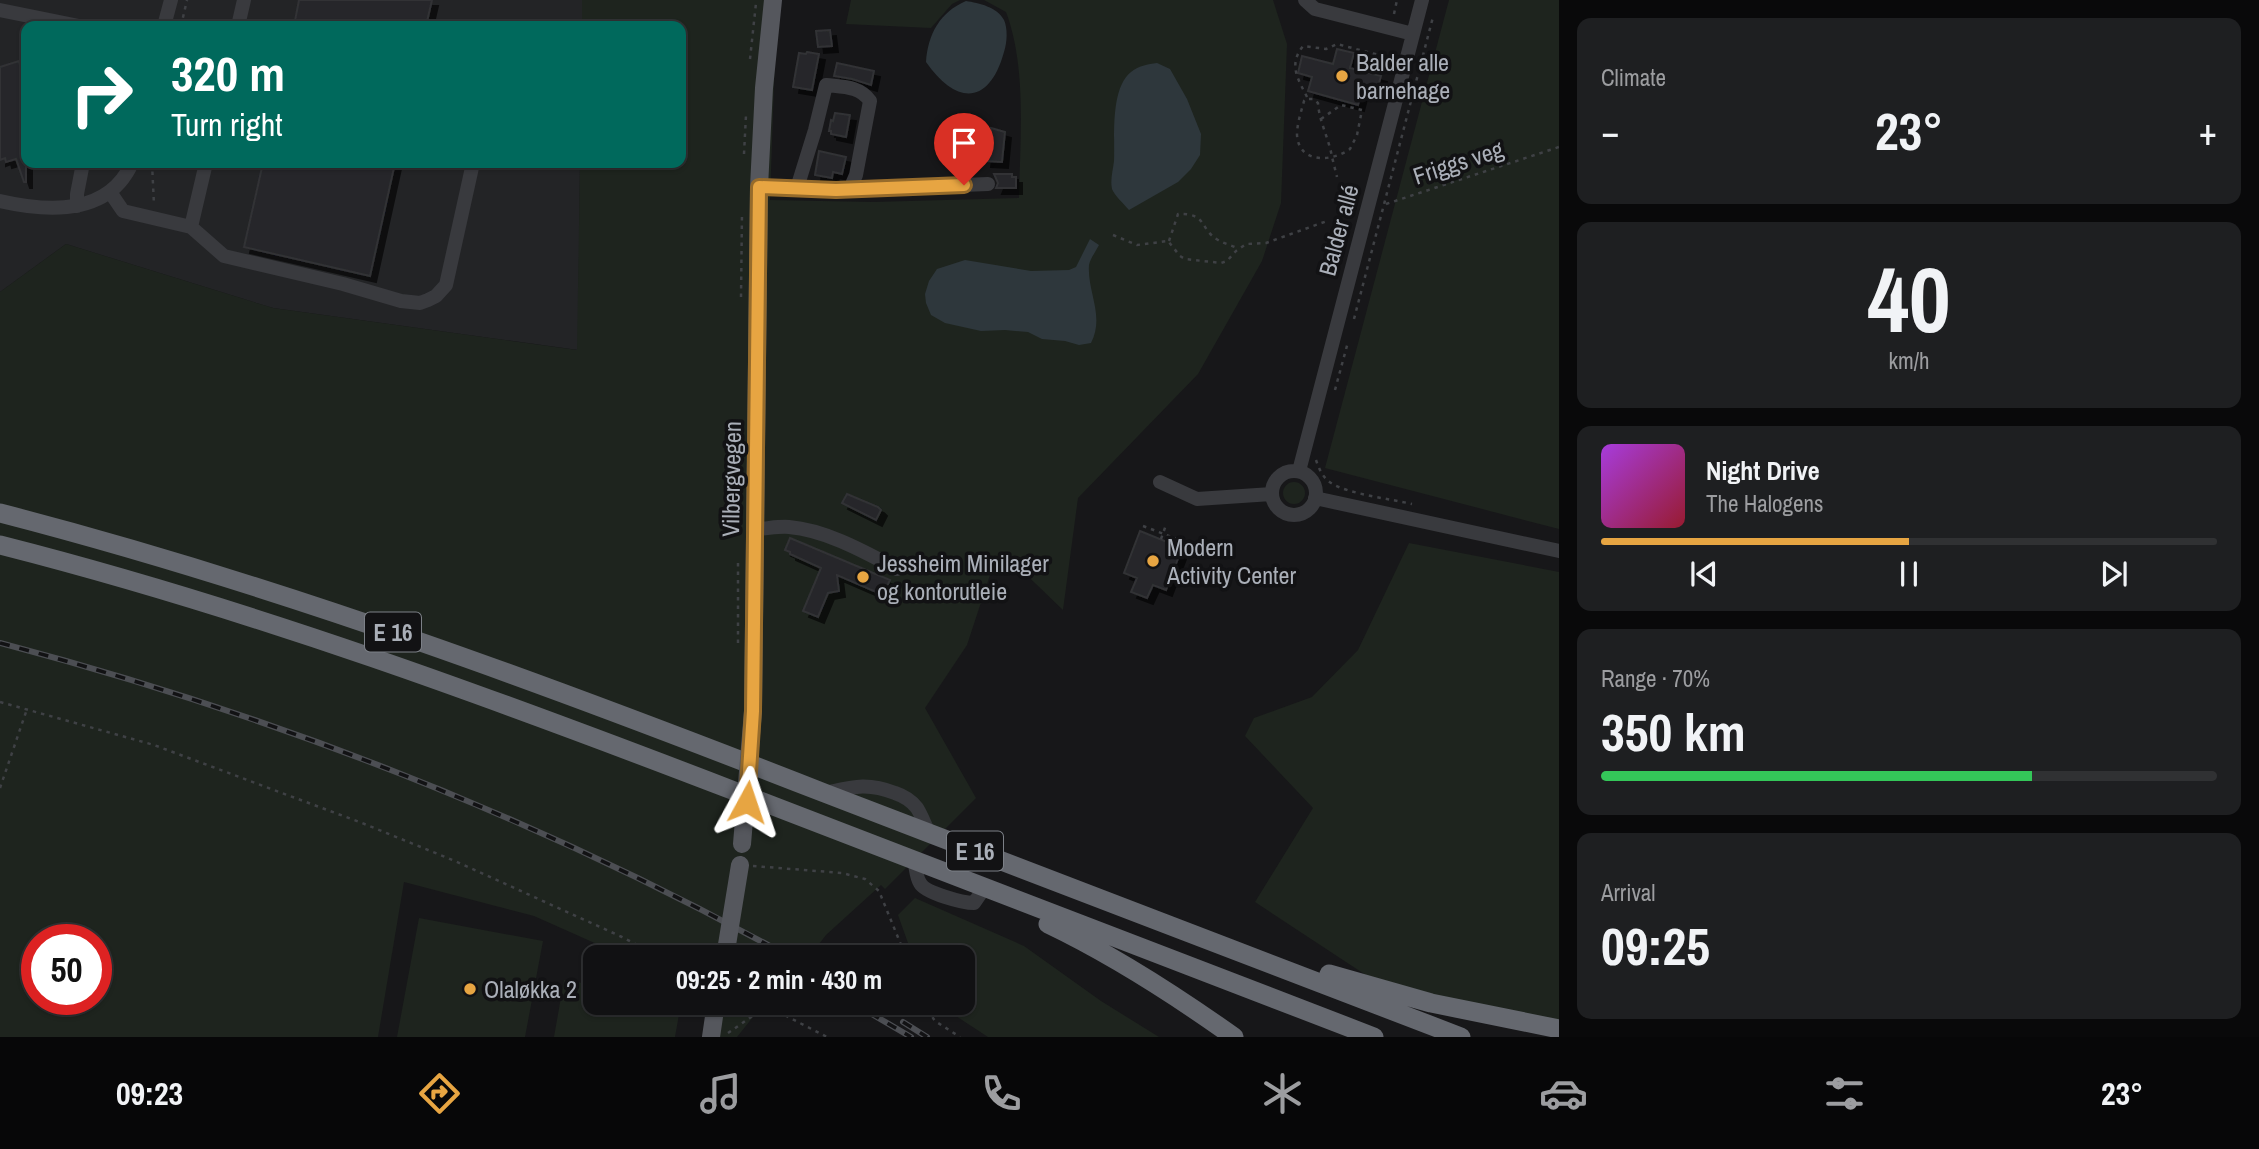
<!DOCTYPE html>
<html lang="en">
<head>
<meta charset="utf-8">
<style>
  :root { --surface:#111113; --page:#1e1f21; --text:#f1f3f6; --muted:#9c9da0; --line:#303133; --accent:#e7a542 }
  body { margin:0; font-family:"Archivo Narrow",sans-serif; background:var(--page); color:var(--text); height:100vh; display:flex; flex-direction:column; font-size:26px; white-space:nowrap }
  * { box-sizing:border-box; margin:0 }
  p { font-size:23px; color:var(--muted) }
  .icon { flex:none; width:38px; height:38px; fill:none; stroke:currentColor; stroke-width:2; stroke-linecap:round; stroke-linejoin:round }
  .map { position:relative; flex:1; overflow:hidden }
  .sheet { display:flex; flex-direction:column; gap:18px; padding:18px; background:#09090a; width:700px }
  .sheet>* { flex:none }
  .guide { position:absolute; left:21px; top:21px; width:665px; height:147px; border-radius:14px; box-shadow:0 2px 5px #0004,0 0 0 2px var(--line); background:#00695c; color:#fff; overflow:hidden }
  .speed { position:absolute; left:21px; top:924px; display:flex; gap:14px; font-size:35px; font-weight:700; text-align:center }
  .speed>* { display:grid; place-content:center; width:91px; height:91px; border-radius:50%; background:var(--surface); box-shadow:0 2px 5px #0004,0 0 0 2px var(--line); line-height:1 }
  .speed .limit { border:10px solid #d22; background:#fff; color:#111 }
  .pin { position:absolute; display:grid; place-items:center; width:60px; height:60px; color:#fff; margin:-72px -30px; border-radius:50% 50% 50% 0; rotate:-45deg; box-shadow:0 0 7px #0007 }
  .pin .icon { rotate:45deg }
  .me { position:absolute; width:77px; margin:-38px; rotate:5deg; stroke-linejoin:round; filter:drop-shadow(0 0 5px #0008) }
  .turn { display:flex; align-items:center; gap:24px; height:147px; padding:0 35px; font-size:32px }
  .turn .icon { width:91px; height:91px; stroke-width:2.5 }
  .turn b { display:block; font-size:49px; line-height:60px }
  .big { font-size:52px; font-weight:700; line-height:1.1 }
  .sheet .widget { flex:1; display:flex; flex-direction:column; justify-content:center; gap:10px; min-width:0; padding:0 24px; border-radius:14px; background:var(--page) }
  .sheet .dial { align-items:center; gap:0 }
  .dial b { font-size:91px; line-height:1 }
  .song { display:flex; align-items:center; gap:21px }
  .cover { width:84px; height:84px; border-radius:10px; background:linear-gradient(135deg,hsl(280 70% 55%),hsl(350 70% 35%)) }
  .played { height:7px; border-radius:4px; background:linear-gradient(90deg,var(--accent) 50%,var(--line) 50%) }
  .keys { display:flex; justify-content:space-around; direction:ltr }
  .heat { display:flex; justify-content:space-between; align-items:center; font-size:38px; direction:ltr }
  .charge { height:10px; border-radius:5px; background:linear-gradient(90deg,#34c759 70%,var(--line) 0) }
  .trip { position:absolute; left:583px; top:945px; width:392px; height:70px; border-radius:14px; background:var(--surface); box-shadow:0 2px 5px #0004,0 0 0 2px var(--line); font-weight:700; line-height:70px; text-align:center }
  .menu { display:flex; height:112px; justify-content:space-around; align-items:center; background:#070708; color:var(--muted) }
  .menu .icon { width:49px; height:49px }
  .menu .current { color:var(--accent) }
  .menu b { font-size:32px; color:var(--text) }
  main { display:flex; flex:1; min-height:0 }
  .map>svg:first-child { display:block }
  .built { fill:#232426 }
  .green { fill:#1e241e; fill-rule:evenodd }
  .water { fill:#2e373c }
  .building { fill:#27282a; stroke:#313235; stroke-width:2; filter:url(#shadow) }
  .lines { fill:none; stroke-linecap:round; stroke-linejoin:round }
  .path { stroke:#3f4145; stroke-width:2.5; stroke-dasharray:3.5 5; stroke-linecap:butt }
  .minor { stroke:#393a3e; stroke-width:14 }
  .major { stroke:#55575d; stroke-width:18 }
  .highway { stroke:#65686f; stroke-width:19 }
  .rail-casing { stroke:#4c4e53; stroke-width:6 }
  .rail { stroke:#121214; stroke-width:3.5; stroke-dasharray:10; stroke-linecap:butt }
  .major-bridge { stroke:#55575d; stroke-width:18 }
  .route-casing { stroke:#966b2b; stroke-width:18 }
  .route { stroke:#e7a542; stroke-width:12 }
  .poi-dot { fill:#e7a542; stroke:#121214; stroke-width:2.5 }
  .labels { text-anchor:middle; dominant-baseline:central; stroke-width:7; stroke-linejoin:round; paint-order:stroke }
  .shield { fill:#121214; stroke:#7c8087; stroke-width:2 }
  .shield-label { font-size:23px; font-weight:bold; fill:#aaafb8 }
  .poi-label { font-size:24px; fill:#aaafb8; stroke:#121214; text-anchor:start }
  .street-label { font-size:24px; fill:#aaafb8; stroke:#121214 }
</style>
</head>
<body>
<main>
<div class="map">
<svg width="1559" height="1037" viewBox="0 0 1559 1037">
  <defs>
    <filter id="shadow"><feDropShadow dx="6" dy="6" stdDeviation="0" flood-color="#0009"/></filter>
  </defs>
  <rect width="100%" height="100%" fill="#171719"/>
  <path class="built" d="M0 0H582V26H26V163H580L578 350 273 308 66 244 0 292Z"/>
  <path class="green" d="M582 0H780L776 26 770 200 873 202 1019 198C1020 139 1027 68 1006 12L984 0H1273L1287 44 1281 203 1262 261 1198 374 1078 498 1063 610 1010 559 990 575 967 645 925 708 976 798 885 889 881 885 826 935 809 957H626L534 916 404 882 378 1037H0V292L66 244 273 308 577 350 580 163H681V26H582ZM37 940H96V999H37Z
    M851 0H960L952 4 931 28 846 24Z
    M1449 0H1559V529L1325 468Z
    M1283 493a11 11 0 1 1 22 0a11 11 0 1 1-22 0Z
    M1409 543 1559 572V1020L1384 987 1255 902 1313 808 1245 736 1254 718 1312 697 1358 650Z
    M915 898 1024 946 1101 1001 1159 1037H988L936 1003H962V957H913L898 915Z
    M419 918 543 941 525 1037H397Z
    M564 980 595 985V1003H681L675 1037H554Z
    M698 1003H773L763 1015 753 1017 737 1037H706L707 1018Z"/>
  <path class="water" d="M966 1C979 3 997 7 1004 20 1008 29 1007 43 1004 52 989 106 956 105 926 62 928 34 940 12 966 1Z
    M1157 63 1170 69 1187 99 1201 134 1200 155 1191 169 1178 182 1129 210C1124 204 1115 196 1112 189 1110 180 1113 170 1114 161 1115 137 1110 89 1131 72 1138 66 1148 64 1157 63Z
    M1090 239 1099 245C1096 251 1090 259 1089 265 1087 292 1105 316 1091 343L1079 345 1065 341 1042 339 1028 332 1005 330 981 331 945 323 931 315 926 303 925 294 929 281 937 269 965 260 1031 271 1069 270 1076 267Z"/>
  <path class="building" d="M299 0H432L426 26H294Z
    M830 30 832 46 818 47 816 31Z
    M1337 49 1354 53 1350 68 1381 76 1376 94 1362 90 1358 105 1308 91 1312 77 1298 73 1302 56 1333 64Z
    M807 52 819 54 812 90 793 87 799 53 806 54Z
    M19 61 20 65 26 63V182H24L16 159 6 162 5 158 0 160V67Z
    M837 63 874 71 871 85 852 79 834 76Z
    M835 113 850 115 846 137 831 134V131H829L831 120 833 121Z
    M991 128 1005 132 1002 162 985 161 987 147H981L982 130H991Z
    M819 151 846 157 842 174 833 172 832 178 815 175Z
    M263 163H395L370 276 244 247Z
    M994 174H1012V177H1016V188H996L998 183Z
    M847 494 878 507 881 510 876 520 842 503Z
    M1140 531 1182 548 1166 590 1153 585 1147 598 1131 592 1137 578 1124 573Z
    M790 538 890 580 883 595 837 575 839 591 828 593 818 617 803 611 821 568 790 554V552L785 550Z"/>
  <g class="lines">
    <path class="path" d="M1394 14 1397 0
      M181 26 187 0
      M750 59 756 3
      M1307 97C1298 79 1288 65 1303 46L1326 49 1337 44 1394 59
      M1321 119 1341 105 1362 110 1357 135 1350 149C1332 162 1299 164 1297 135 1297 124 1301 112 1304 101L1306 99H1313L1318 103C1319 121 1329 139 1332 157L1337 177
      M744 154 746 115
      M152 163 154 205
      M1386 204 1559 147
      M1113 235 1137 245 1168 241 1180 256 1185 259 1221 263 1227 261 1236 251 1246 244 1266 243 1327 221
      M1169 241 1178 214C1208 213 1199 229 1218 240 1224 244 1232 245 1239 249
      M741 297 742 213
      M1354 319 1433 17
      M1335 390 1348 342
      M1316 460C1319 469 1323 478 1331 483 1348 494 1391 499 1412 504
      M1143 526 1185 542
      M1161 539 1166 525
      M738 563V647
      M0 702 154 745 362 823 455 861 622 937 660 957
      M0 788 27 709
      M753 866 842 873 865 879 879 891 906 957
      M923 1003 935 1021 960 1037
      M728 1033 767 1006 827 1037"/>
    <path class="minor" d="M1305 0 1315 9 1327 12 1413 34
      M0 10 79 26
      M164 26 171 0
      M238 26 244 0
      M759 187 836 190 988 184
      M797 188 815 130 826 85C843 87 860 86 870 101L856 175 850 189
      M110 192 123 211 191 227 224 256 343 284 401 301 420 303 428 300 436 296 446 285 473 163
      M0 201C48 212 108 216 132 163
      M77 206V194L83 163
      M191 227 206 163
      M1299 471 1422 0
      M1272 493a22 22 0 1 1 44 0a22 22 0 1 1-44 0Z
      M1160 482 1197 499 1272 494
      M1315 498 1559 551
      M755 529C766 529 778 526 789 527 826 530 865 552 897 569
      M825 793C852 787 867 782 895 793 904 796 911 800 917 808 922 816 925 825 929 833
      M914 860C916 867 916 877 920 883 925 893 963 903 974 903L985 887"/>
    <path class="major" d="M753 711 759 187 764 88 773 0
      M711 1037 716 1003"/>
    <path class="highway" d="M0 513C283 586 556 688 827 794 1038 877 1250 955 1461 1037
      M0 545C252 609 495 699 737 792 950 873 1162 956 1374 1037
      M1048 924C1113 955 1175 995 1234 1037
      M1329 974 1431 1003 1559 1029"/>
    <g class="rail-casing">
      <path id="rail" d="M0 643C274 715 542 820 790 957
        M853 1003 911 1037
        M903 1022 927 1037"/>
    </g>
    <use href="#rail" class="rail"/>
    <path class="major-bridge" d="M742 844 753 711
      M725 957 740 865"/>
  </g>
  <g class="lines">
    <g class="route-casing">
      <path id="route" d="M747 802 753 711 759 187 836 190 964 185"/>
    </g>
    <use href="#route" class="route"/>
  </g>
  <g class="poi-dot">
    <circle cx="1342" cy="76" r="7"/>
    <circle cx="1153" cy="561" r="7"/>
    <circle cx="863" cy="577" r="7"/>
    <circle cx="470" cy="989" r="7"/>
  </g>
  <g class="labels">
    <g class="shield">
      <rect x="365" y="612.5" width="56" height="39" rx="5"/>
      <rect x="947" y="831.5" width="56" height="39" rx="5"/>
    </g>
    <g class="shield-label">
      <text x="393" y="632">E 16</text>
      <text x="975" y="851">E 16</text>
    </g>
    <g class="poi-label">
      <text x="1356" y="62">Balder alle<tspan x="1356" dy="28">barnehage</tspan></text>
      <text x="1167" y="547">Modern<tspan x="1167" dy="28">Activity Center</tspan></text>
      <text x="877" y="563">Jessheim Minilager<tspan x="877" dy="28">og kontorutleie</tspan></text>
      <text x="484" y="989">Olaløkka 2</text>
    </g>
    <g class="street-label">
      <text transform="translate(1458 162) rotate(-18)">Friggs veg</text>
      <text transform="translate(1338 230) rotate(-75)">Balder allé</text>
      <text transform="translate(731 479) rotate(-89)">Vilbergvegen</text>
    </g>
  </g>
</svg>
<div class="speed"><div class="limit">50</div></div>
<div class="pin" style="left:964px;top:185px;background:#d93025"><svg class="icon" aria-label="arrive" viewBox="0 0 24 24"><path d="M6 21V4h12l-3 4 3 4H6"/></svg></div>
<svg class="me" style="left:747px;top:802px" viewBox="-20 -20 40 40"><path d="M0-17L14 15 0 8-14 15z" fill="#e7a542" stroke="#fff" stroke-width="4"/></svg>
<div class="trip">09:25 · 2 min · 430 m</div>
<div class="guide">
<div class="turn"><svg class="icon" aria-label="right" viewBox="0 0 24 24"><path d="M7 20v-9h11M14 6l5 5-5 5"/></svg><div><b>320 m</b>Turn right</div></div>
</div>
</div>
<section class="sheet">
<div class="widget"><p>Climate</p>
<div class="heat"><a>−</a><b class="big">23°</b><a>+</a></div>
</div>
<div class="widget dial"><b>40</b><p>km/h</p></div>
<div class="widget">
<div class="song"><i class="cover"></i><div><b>Night Drive</b><p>The Halogens</p></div></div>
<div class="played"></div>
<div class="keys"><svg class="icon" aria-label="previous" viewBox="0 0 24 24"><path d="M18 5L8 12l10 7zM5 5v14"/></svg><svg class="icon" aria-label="pause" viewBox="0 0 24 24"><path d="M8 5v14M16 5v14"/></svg><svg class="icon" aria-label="next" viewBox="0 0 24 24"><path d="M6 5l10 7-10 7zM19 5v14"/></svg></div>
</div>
<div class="widget"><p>Range · 70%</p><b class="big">350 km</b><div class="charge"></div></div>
<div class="widget"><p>Arrival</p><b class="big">09:25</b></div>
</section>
</main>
<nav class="menu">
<b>09:23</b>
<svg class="icon current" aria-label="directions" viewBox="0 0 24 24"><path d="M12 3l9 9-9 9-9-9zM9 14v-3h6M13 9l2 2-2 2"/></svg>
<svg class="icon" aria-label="music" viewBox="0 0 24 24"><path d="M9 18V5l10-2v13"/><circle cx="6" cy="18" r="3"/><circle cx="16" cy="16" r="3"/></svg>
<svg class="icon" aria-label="phone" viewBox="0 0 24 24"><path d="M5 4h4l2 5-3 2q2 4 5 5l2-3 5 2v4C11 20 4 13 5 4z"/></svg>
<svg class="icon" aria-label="climate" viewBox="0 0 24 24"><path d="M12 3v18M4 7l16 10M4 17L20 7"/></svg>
<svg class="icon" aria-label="car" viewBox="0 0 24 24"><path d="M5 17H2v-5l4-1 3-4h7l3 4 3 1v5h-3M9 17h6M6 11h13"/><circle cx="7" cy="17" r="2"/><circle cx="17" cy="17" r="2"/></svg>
<svg class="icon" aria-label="filters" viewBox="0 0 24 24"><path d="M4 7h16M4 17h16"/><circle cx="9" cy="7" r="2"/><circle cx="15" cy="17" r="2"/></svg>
<b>23°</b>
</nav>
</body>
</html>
